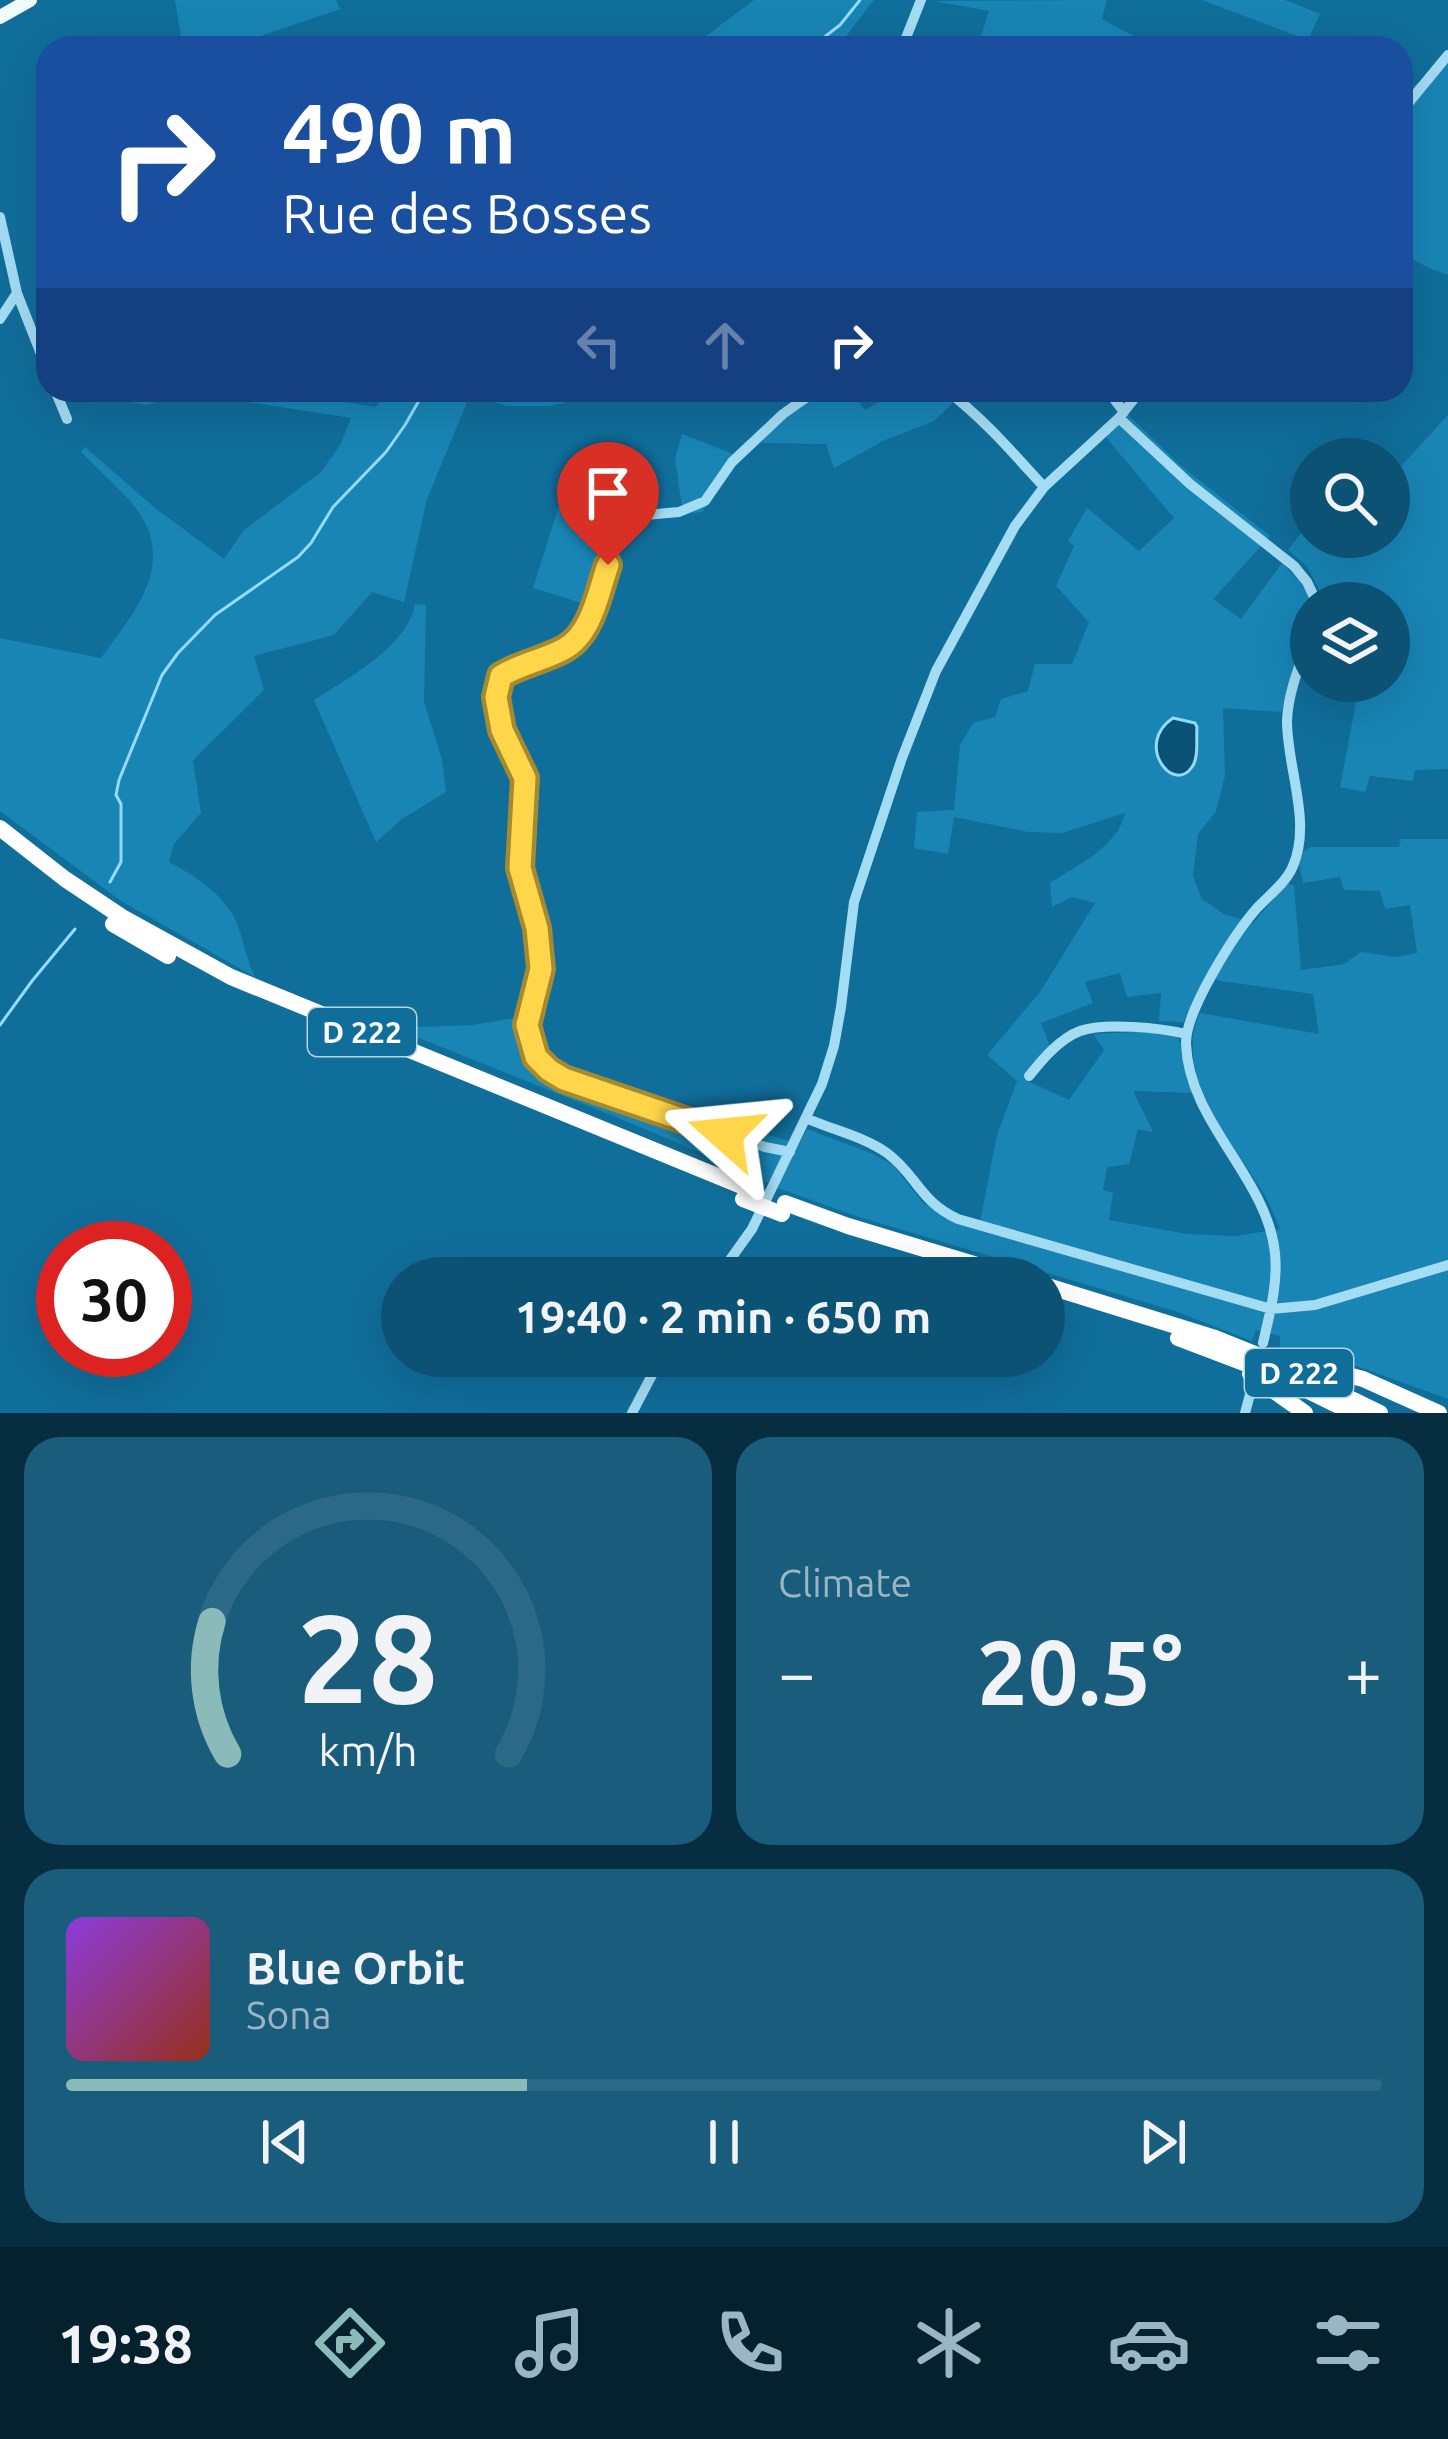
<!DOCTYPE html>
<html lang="en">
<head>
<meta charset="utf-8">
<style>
  :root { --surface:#0c5274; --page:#1a5c7c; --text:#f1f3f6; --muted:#9ab6c5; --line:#2c6986; --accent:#8bbbb9 }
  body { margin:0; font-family:Ubuntu,sans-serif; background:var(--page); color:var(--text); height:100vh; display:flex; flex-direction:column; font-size:45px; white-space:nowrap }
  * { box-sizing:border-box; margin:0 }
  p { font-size:39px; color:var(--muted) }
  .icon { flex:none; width:66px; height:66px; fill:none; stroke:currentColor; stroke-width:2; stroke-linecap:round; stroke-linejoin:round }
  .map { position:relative; height:1413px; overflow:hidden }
  .panel { display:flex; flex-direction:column; gap:24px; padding:24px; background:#072d40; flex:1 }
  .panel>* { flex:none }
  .banner { position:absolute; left:36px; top:36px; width:1377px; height:366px; border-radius:36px; box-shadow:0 12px 48px #0002; background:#1a4fa0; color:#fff; overflow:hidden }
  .buttons { position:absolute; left:1290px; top:438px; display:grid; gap:24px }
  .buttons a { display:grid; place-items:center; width:120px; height:120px; border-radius:50%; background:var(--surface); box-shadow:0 12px 48px #0002; font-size:60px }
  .speed { position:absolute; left:36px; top:1221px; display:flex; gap:24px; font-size:60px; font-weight:700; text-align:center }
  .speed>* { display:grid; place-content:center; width:156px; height:156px; border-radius:50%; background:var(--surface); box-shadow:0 12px 48px #0002; line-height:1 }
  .speed .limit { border:18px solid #d22; background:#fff; color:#111 }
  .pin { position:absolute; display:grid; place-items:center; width:102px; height:102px; color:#fff; margin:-123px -51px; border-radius:50% 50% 50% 0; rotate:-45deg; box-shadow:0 0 12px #0007 }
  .pin .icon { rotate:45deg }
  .me { position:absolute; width:132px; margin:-66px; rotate:288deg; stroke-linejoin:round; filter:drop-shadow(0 0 9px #0008) }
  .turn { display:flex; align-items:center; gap:42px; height:252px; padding:0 48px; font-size:54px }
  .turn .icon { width:156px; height:156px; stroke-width:2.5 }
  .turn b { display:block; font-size:84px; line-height:102px }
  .lanes { display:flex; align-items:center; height:114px; padding:0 48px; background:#0003; justify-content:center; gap:60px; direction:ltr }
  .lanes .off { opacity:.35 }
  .big { font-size:90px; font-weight:700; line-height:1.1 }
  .panel .widget { flex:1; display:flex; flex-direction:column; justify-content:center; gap:18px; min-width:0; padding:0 42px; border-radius:36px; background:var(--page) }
  .panel .dial { align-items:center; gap:0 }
  .dial svg { height:312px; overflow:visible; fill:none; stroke:var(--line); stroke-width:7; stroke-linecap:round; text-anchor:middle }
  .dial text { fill:var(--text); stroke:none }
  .song { display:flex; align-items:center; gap:36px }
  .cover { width:144px; height:144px; border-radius:18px; background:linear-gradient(135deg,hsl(270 70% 55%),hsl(10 70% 35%)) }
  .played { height:12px; border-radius:6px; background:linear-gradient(90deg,var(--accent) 35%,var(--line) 35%) }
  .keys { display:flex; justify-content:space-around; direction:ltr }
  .heat { display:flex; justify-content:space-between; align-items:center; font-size:66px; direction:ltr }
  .panel .tiles { flex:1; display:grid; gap:24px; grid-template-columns:1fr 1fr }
  .widget:last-child { grid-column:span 2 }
  .trip { position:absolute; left:381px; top:1257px; width:684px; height:120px; border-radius:60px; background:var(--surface); box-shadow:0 12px 48px #0002; font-weight:700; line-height:120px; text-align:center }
  .tabs { display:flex; height:192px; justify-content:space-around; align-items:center; background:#05212e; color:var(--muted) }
  .tabs .icon { width:84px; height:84px }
  .tabs .active { color:var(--accent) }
  .tabs b { font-size:54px; color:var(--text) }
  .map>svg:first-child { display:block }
  .green { fill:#1885b5; fill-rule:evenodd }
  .water { fill:#0a5276; stroke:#95dbf8; stroke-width:3 }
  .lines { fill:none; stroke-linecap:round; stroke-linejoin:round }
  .stream { stroke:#95dbf8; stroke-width:3 }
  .minor { stroke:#a4dcf4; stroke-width:10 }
  .major { stroke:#f1faff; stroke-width:14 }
  .highway { stroke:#fff; stroke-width:16 }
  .highway-bridge { stroke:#fff; stroke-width:16 }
  .route-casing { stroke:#a68a30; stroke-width:30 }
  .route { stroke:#ffd54a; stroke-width:21 }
  .labels { text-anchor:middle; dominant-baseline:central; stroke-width:12; stroke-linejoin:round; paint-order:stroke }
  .shield { fill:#106e9b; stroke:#b7d4e1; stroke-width:3 }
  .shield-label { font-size:30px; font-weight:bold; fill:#fff }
</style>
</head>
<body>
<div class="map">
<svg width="1448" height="1413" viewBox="0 0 1448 1413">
  <rect width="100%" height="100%" fill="#106e9b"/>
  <path class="green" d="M175 0H336L340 9 240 43V48H183Z
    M754 0H874L844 39 833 48H690Z
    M1107 0 1102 19 1156 48H997L992 47 981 36 989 11 934 1Z
    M1202 0H1285L1320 14 1308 40Z
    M1448 59V275L1431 269 1401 253V103L1417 83 1428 86Z
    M94 390H267L376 407 387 390H581L578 399 550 406H507L470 395 427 499 404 602 372 592 334 635 254 656 264 690 193 760 201 813 174 844 169 862C197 877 229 897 239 929 245 946 247 961 255 977L121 901 0 811V638L101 658C132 615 175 568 140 514 126 493 99 471 81 452L85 447 155 508 224 559 244 530 321 472 340 445 351 418 248 402 179 395 146 405 118 400Z
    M824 390H849L865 410 902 390H938L953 403 934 421 883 441 834 468 826 444 760 443 796 409Z
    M1127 414 1180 465 1270 536 1213 599 1241 619 1282 563C1292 574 1307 586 1311 601 1317 623 1288 687 1281 712L1223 708 1225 776 1216 811 1198 834 1193 876 1202 899 1224 914 1253 923 1288 883 1294 886 1301 970 1344 964 1361 952 1397 957 1417 953 1410 905 1385 909 1380 891 1344 890 1340 877 1303 883 1299 865 1303 852 1311 847H1399L1401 839H1448V1399L1354 1365 1280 1352V1336L1256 1330 1252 1341 1175 1311 859 1217 780 1189 751 1174 616 1117 394 1028 472 1025 534 1015C538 1045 538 1056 563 1074L799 1144 807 1129 873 1154 892 1164 924 1204 980 1222 997 1135 1017 1081 987 1055 1040 992 1095 903 1072 897 1052 907 1050 883C1077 865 1117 848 1125 813L1062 833 1028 832 954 817 948 854 914 848 917 812 954 810 960 745 973 723 995 717 1001 699 1028 691 1035 664H1072L1089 622 1056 586 1074 546 1068 541 1087 508 1139 551 1174 518 1104 435ZM1120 973 1127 997 1161 993 1159 1021 1184 1022 1206 976 1221 981 1313 994 1319 1034 1200 1013C1171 1073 1234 1144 1264 1194 1270 1204 1275 1217 1280 1229L1235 1236 1187 1234 1109 1220 1113 1193 1103 1190 1107 1167 1129 1164 1138 1129 1153 1132 1133 1091 1193 1093 1179 1039 1174 1035 1138 1032 1093 1034 1104 1050 1069 1100 1023 1079 1032 1064 1050 1047 1041 1023 1093 1003 1085 982Z
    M1448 415V769L1415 770 1413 781 1370 776 1365 792 1340 787 1360 681H1389V603H1326L1307 566 1288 550 1311 520V537H1389V473L1393 475Z
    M682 434 741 457 702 512 683 514 675 458Z
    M563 493 613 506 640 519 623 536 605 592 592 591 588 605 533 588Z
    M415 604 426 605 424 702 442 759 446 792 402 819 376 842 314 700C348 678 408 646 415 604Z"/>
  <path class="water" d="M1173 718 1195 723 1197 727C1196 738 1199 758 1192 767 1173 795 1134 744 1173 718Z"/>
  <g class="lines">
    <path class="stream" d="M810 48 840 25 860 0
      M110 882 121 862V804L116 795 119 780 162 675 178 653 215 615 298 557 311 543 333 507 386 452 405 425 425 390
      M0 1025 32 981 75 929"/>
    <path class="minor" d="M902 48 921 0
      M1401 112 1448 55
      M0 217 17 293 0 319
      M17 293 48 372
      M55 390 67 419
      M946 390C983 418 1013 453 1044 487
      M1107 390 1124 412
      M1119 418 1190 484 1294 566 1307 582 1317 603
      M1029 1076C1042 1060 1059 1039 1080 1031 1104 1022 1161 1028 1186 1034
      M806 1118C832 1130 863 1136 887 1153 917 1175 919 1201 958 1219L1271 1309 1315 1305 1448 1265
      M790 1152 765 1147 564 1079 549 1070 536 1057 527 1025 541 969 537 928 520 868 525 778 503 730 496 697 501 677 512 669 567 648 586 629 618 533 634 516 679 512 705 501 732 462 783 414 817 390
      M717 1278 752 1229 822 1084 834 1046 841 1007 854 902 902 758 936 671 1015 526 1044 487 1119 418 1141 390
      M1263 1343C1270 1313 1278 1283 1275 1253 1267 1177 1189 1123 1186 1044 1185 1011 1235 933 1257 908 1269 895 1286 883 1293 866 1312 822 1287 768 1287 721 1288 691 1301 662 1311 634
      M632 1413 662 1356
      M1245 1413 1253 1383"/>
    <path class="major" d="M0 17 30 0"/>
    <path class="highway" d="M0 828 65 879 122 917 231 977 749 1189
      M113 924 168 956
      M785 1203 848 1226 1020 1278
      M1044 1285 1215 1338 1277 1363 1380 1413
      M1178 1338 1278 1376 1353 1413
      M1291 1360 1363 1379 1439 1413
      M1250 1374 1305 1413"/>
    <path class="highway-bridge" d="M743 1199 782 1214"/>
  </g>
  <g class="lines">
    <g class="route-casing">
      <path id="route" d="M608 565C598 593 592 634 564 649 544 660 520 664 501 676L496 697 502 730 525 778 520 868 537 928 541 969 527 1025 536 1057 549 1070 564 1079 725 1134"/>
    </g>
    <use href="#route" class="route"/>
  </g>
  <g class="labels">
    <g class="shield">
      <rect x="308" y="1008" width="108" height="48" rx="9"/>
      <rect x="1245" y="1349" width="108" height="48" rx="9"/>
    </g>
    <g class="shield-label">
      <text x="362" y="1032">D 222</text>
      <text x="1299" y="1373">D 222</text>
    </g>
  </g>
</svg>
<div class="buttons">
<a><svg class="icon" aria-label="search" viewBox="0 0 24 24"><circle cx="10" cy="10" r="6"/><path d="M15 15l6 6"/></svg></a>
<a><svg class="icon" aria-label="layers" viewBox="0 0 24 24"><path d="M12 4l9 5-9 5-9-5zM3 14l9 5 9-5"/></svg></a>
</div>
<div class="speed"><div class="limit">30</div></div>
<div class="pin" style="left:608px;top:565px;background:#d93025"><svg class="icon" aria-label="arrive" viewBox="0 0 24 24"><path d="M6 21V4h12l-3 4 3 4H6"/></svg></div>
<svg class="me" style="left:725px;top:1134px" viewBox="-20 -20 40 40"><path d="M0-17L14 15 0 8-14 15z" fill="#ffd54a" stroke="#fff" stroke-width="4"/></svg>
<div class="trip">19:40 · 2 min · 650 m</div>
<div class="banner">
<div class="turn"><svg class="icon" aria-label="right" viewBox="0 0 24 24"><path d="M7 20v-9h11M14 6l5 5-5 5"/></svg><div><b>490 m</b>Rue des Bosses</div></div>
<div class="lanes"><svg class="icon off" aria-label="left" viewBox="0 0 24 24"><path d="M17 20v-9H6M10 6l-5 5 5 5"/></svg><svg class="icon off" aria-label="ahead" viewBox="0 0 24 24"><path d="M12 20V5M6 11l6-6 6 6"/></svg><svg class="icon" aria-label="right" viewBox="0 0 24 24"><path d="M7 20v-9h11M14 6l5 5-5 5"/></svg></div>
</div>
</div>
<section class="panel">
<div class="tiles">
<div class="widget dial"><svg viewBox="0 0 100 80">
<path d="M14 69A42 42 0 1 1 86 69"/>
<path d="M14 69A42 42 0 0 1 10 35" stroke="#8bbbb9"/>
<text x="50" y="56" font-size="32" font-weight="700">28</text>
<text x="50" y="72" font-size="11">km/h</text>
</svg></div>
<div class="widget"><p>Climate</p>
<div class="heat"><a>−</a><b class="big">20.5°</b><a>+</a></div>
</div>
<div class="widget">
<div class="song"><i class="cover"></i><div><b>Blue Orbit</b><p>Sona</p></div></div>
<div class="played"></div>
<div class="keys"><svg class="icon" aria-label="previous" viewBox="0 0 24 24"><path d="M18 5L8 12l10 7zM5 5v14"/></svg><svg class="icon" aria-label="pause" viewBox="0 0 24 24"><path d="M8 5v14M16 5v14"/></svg><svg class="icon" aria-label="next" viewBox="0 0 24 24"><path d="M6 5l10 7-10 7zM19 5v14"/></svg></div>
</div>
</div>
</section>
<nav class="tabs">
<b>19:38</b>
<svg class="icon active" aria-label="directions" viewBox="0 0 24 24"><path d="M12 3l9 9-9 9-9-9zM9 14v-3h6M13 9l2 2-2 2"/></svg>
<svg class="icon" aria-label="music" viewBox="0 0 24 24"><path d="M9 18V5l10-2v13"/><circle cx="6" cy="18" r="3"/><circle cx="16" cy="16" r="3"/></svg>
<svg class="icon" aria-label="phone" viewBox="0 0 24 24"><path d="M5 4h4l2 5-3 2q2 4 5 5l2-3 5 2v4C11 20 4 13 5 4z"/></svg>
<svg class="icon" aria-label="climate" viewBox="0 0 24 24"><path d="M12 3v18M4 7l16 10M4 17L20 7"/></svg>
<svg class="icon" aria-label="car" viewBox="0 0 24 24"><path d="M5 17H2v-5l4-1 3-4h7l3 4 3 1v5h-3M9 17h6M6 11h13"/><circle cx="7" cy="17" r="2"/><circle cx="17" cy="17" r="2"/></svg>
<svg class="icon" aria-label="filters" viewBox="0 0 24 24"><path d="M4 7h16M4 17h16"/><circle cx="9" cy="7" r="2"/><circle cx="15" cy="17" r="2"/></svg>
</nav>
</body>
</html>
